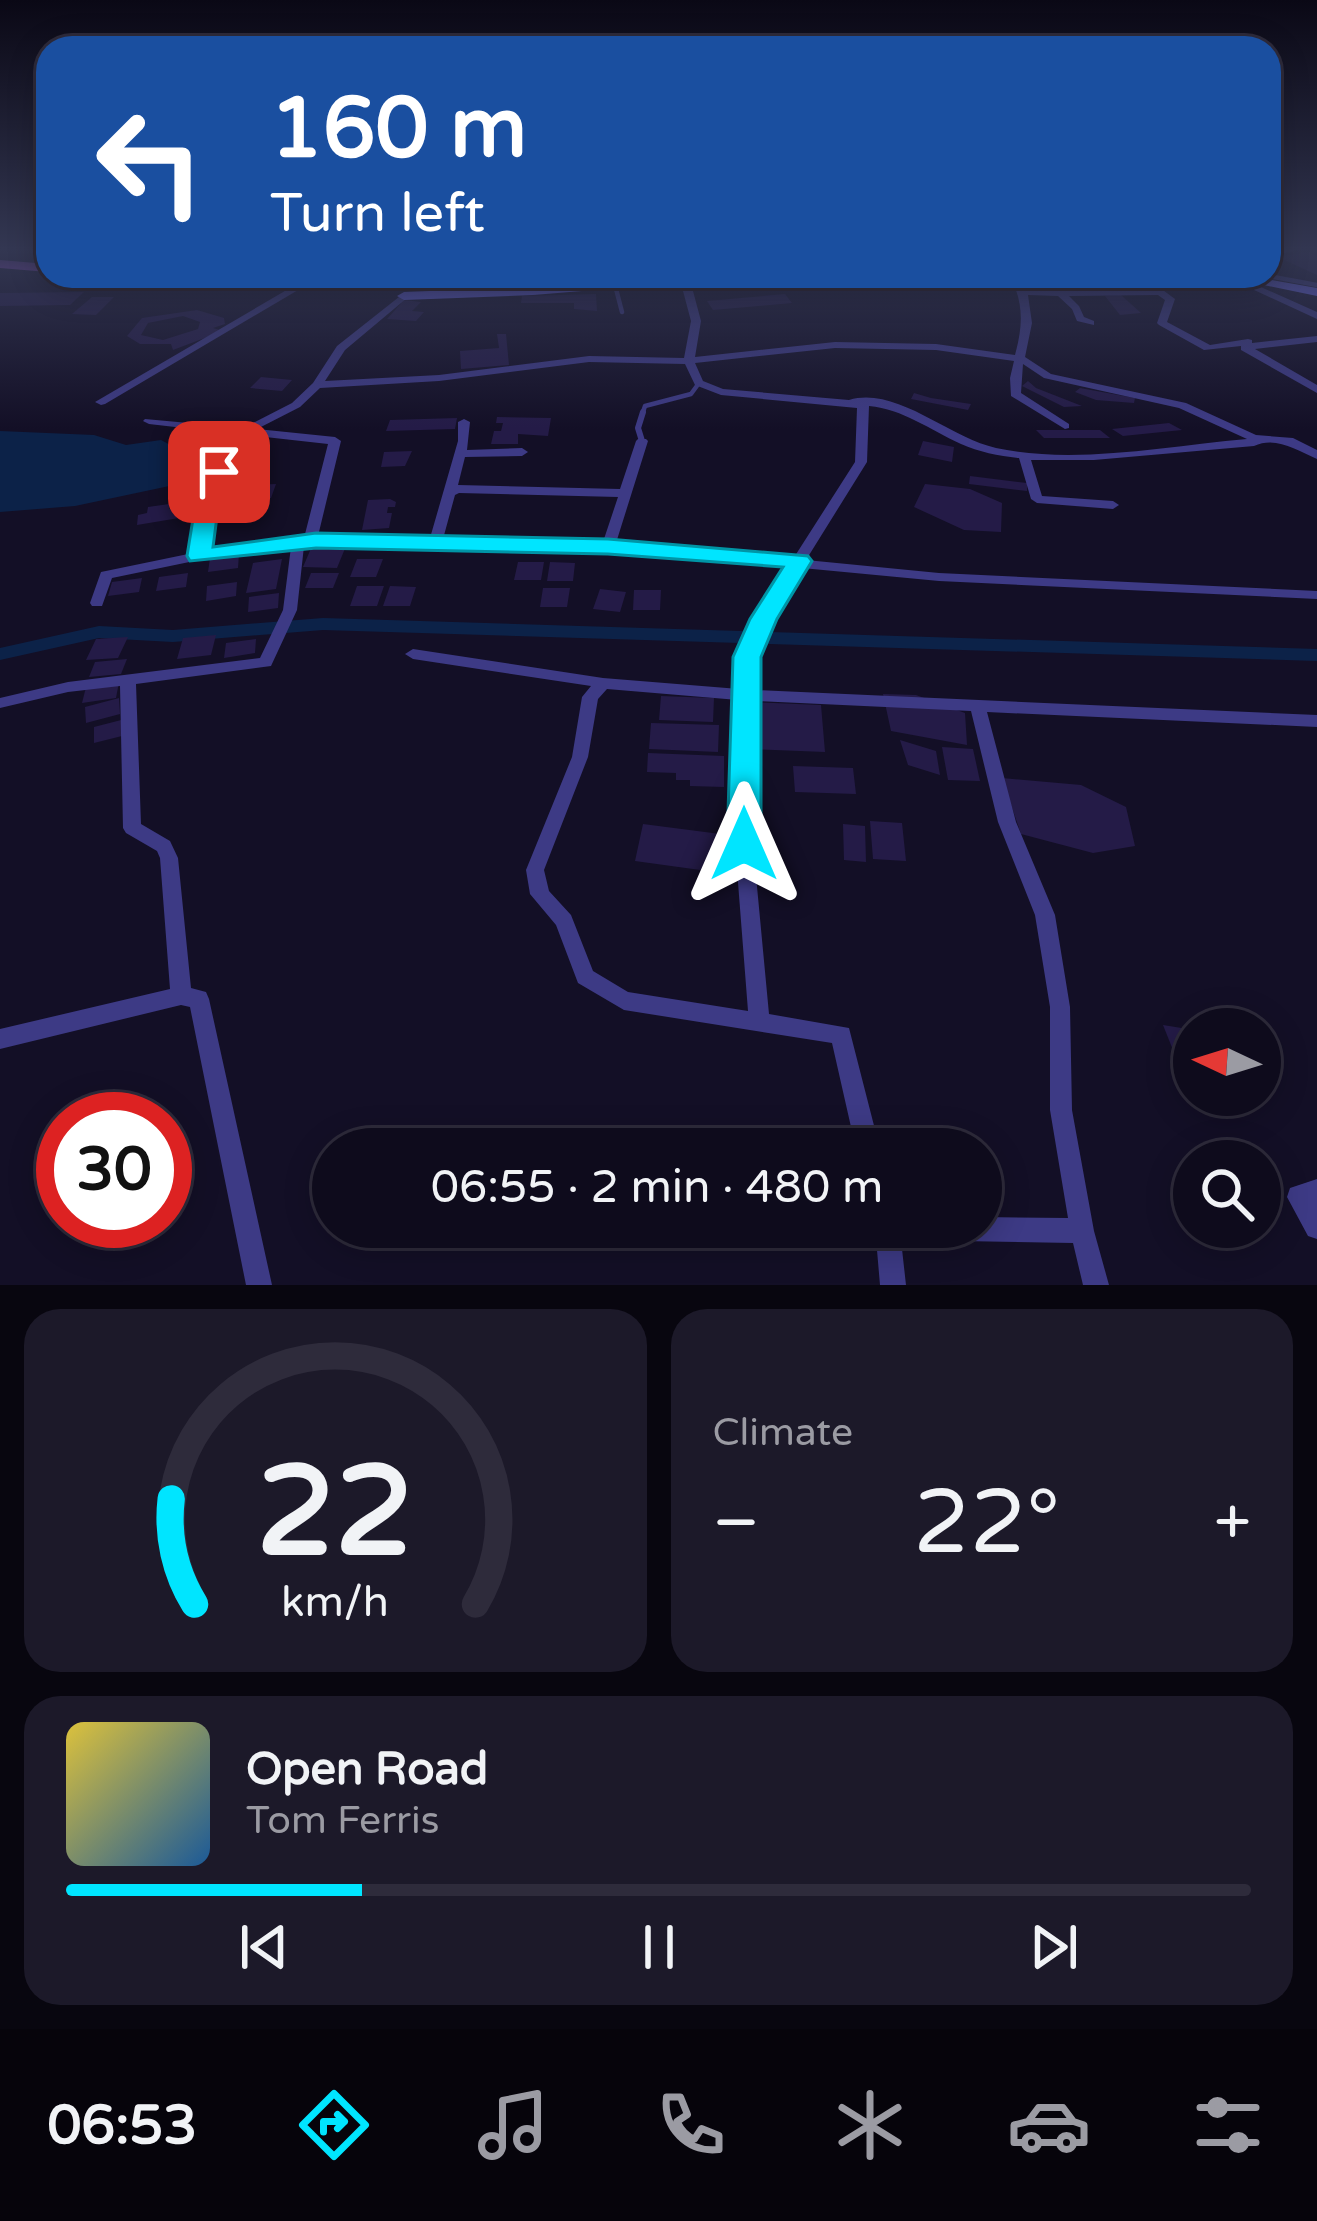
<!DOCTYPE html>
<html lang="en">
<head>
<meta charset="utf-8">
<style>
  :root { --surface:#0e0b1c; --page:#1c1929; --text:#f1f3f6; --muted:#9b9ba3; --line:#2e2b3b; --accent:#00e5ff }
  body { margin:0; font-family:"Varela Round",sans-serif; background:var(--page); color:var(--text); height:100vh; display:flex; flex-direction:column; font-size:45px; white-space:nowrap }
  * { box-sizing:border-box; margin:0 }
  p { font-size:39px; color:var(--muted) }
  .icon { flex:none; width:66px; height:66px; fill:none; stroke:currentColor; stroke-width:2; stroke-linecap:round; stroke-linejoin:round }
  .map { position:relative; height:1285px; overflow:hidden }
  .panel { display:flex; flex-direction:column; gap:24px; padding:24px; background:#08060f; flex:1 }
  .panel>* { flex:none }
  .banner { position:absolute; left:36px; top:36px; width:1245px; height:252px; border-radius:36px; box-shadow:0 6px 30px #0003,0 0 0 3px var(--line); background:#1a4fa0; color:#fff; overflow:hidden }
  .needle { width:78px; rotate:274deg }
  .controls { position:absolute; left:1173px; top:1008px; display:grid; gap:24px }
  .controls a { display:grid; place-items:center; width:108px; height:108px; border-radius:50%; background:var(--surface); box-shadow:0 6px 30px #0003,0 0 0 3px var(--line); font-size:60px }
  .speed { position:absolute; left:36px; top:1092px; display:flex; gap:24px; font-size:60px; font-weight:700; text-align:center }
  .speed>* { display:grid; place-content:center; width:156px; height:156px; border-radius:50%; background:var(--surface); box-shadow:0 6px 30px #0003,0 0 0 3px var(--line); line-height:1 }
  .speed .limit { border:18px solid #d22; background:#fff; color:#111 }
  .pin { position:absolute; display:grid; place-items:center; width:102px; height:102px; color:#fff; margin:-51px; border-radius:24px; box-shadow:0 6px 18px #0006 }
  .me { position:absolute; width:132px; margin:-66px; rotate:0deg; stroke-linejoin:round; filter:drop-shadow(0 0 9px #0008) }
  .turn { display:flex; align-items:center; gap:42px; height:252px; padding:0 36px; font-size:54px }
  .turn .icon { width:156px; height:156px; stroke-width:2.5 }
  .turn b { display:block; font-size:84px; line-height:102px }
  .big { font-size:90px; font-weight:600; line-height:1.1 }
  .panel .widget { flex:1; display:flex; flex-direction:column; justify-content:center; gap:18px; min-width:0; padding:0 42px; border-radius:36px; background:var(--page) }
  .panel .dial { align-items:center; gap:0 }
  .dial svg { height:312px; overflow:visible; fill:none; stroke:var(--line); stroke-width:7; stroke-linecap:round; text-anchor:middle }
  .dial text { fill:var(--text); stroke:none }
  .song { display:flex; align-items:center; gap:36px }
  .cover { width:144px; height:144px; border-radius:18px; background:linear-gradient(135deg,hsl(50 70% 55%),hsl(210 70% 35%)) }
  .played { height:12px; border-radius:6px; background:linear-gradient(90deg,var(--accent) 25%,var(--line) 25%) }
  .keys { display:flex; justify-content:space-around; direction:ltr }
  .heat { display:flex; justify-content:space-between; align-items:center; font-size:66px; direction:ltr }
  .panel .tiles { flex:1; display:grid; gap:24px; grid-template-columns:1fr 1fr }
  .widget:last-child { grid-column:span 2 }
  .trip { position:absolute; left:312px; top:1128px; width:690px; height:120px; border-radius:60px; background:var(--surface); box-shadow:0 6px 30px #0003,0 0 0 3px var(--line); font-weight:600; line-height:120px; text-align:center }
  .menu { display:flex; height:192px; justify-content:space-around; align-items:center; background:#06040b; color:var(--muted) }
  .menu .icon { width:84px; height:84px }
  .menu .on { color:var(--accent) }
  .menu b { font-size:54px; color:var(--text) }
  .map>svg:first-child { display:block }
  .water { fill:#0c2248 }
  .lines { fill:none; stroke-linecap:round; stroke-linejoin:round }
  .canal { fill:#0c2248; fill-rule:evenodd }
  .building { fill:#241b47; fill-rule:evenodd }
  .lane-far1 { stroke:#3d3a85; stroke-width:4.5 }
  .lane { stroke:#3d3a85; stroke-width:6 }
  .street { fill:#3d3a85; fill-rule:evenodd }
  .secondary { fill:#6f6bff; fill-rule:evenodd }
  .primary { fill:#c25bff; fill-rule:evenodd }
  .route { fill:#00e5ff; stroke:#0095a6; stroke-width:3 }
</style>
</head>
<body>
<div class="map">
<svg width="1317" height="1285" viewBox="0 0 1317 1285">
  <rect width="100%" height="100%" fill="#130f26"/>
  <path class="water" d="M0 431 94 435 126 445 161 440 189 455 193 481 75 506 0 512Z"/>
  <g class="lines">
    <path class="canal" d="M323 618 1317 649V661L323 630 173 642 99 638 0 660V648L99 626 173 630Z"/>
  </g>
  <path class="building" d="M1307 252 1317 256V275L1278 257Z
    M84 292 70 305 0 306V293Z
    M596 294 597 311 574 309V303H521L522 296Z
    M785 294 792 303 713 310 707 301Z
    M1121 295 1141 313 1120 315 1105 296Z
    M92 297H114L96 315 72 314Z
    M404 300 421 302 412 311 424 312 416 321 387 319Z
    M197 310 224 318 225 324 213 328 223 331 173 350 171 344H140L127 336 142 318ZM183 316 200 322 198 329 163 340 141 335 148 323Z
    M497 334H506L509 365 461 369 460 351 499 348Z
    M261 377 292 380 282 391 250 388Z
    M1028 381 1036 388 1082 406 1064 407 1022 386Z
    M1080 388 1135 398 1134 403 1096 400 1075 392Z
    M914 393 931 398 971 404 968 410 911 399Z
    M497 417 551 418 548 436 518 434V444H491L494 431H501L503 423H496Z
    M457 418 455 429 386 431 390 420Z
    M1169 423 1182 430 1123 436 1112 429Z
    M1036 430H1100L1110 438H1044Z
    M923 441 954 447 952 462 918 455Z
    M412 451 405 466 381 467 384 452Z
    M970 476 1027 483V491L969 484Z
    M276 484 271 498 243 499 249 485Z
    M925 484 970 489 1002 503 1001 532 964 530 914 507Z
    M390 499 396 502 395 507H388L387 513H392L389 528 362 530 368 500Z
    M169 504V509L180 507 179 518 137 525 138 515 147 513 148 507Z
    M312 546H346L337 568 303 567Z
    M239 554 238 568 208 572 210 558Z
    M282 559 276 589 246 593 253 563Z
    M357 559H383L376 577H350Z
    M518 562H544L541 580H514Z
    M550 562 575 563 573 581H547Z
    M188 573 186 587 156 591 159 577Z
    M311 573H339L333 588H305Z
    M142 578 139 592 108 596 112 582Z
    M237 582 236 596 206 601 207 586Z
    M357 586H384L377 606H350Z
    M390 586 416 587 410 606H383Z
    M543 588H570L567 607H540Z
    M600 589 626 592 620 612 593 609Z
    M634 590H661L660 610H633Z
    M279 593 278 608 248 612 249 597Z
    M216 635 211 655 177 659 183 638Z
    M128 637 118 658 86 660 96 639Z
    M256 639 255 653 224 658 226 643Z
    M127 659 121 674 89 677 95 662Z
    M119 682 116 698 82 703 86 687Z
    M883 694 916 695 965 713 967 745 891 731Z
    M661 696 714 698 713 722 659 720Z
    M119 698 120 714 86 723 85 707Z
    M752 702 821 705 825 752 752 749Z
    M129 718 130 734 94 743V727Z
    M651 723 719 725 718 752 649 749Z
    M900 740 936 751 940 775 908 765Z
    M942 747 973 749 980 781 948 780Z
    M648 753 724 756V787L690 786V780H676V773L647 772Z
    M793 766 853 768 856 794 795 792Z
    M1002 778 1081 785 1126 807 1135 846 1093 853 1021 834Z
    M870 821 902 823 906 861 873 859Z
    M643 824 728 835 722 873 635 861Z
    M843 824 865 826 866 862 844 860Z
    M1163 1025 1194 1030V1062L1177 1060Z"/>
  <g class="lines">
    <path class="lane-far1" d="M1269 254 1292 249
      M1269 276 1317 285
      M615 285 622 312
      M642 415 645 406 691 394 699 383"/>
    <path class="lane" d="M642 441 638 428 643 412"/>
    <path class="street" d="M289 276H330L325 279 258 284 253 281 258 278Z
      M491 276H503L494 282H488L486 280Z
      M679 276H689L701 321 695 357 835 342 936 344 1015 355C1023 325 1024 304 1010 276H1020L1026 289H1151L1133 276H1144L1175 299 1167 322 1210 345 1248 339 1252 340V343L1317 336V342L1255 349 1317 385V393L1241 350V346L1204 350 1159 325 1157 323 1165 300 1158 295 1069 296 1079 306 1084 317 1094 321V325L1077 321 1072 309 1058 296 1028 295 1032 323 1025 357 1051 374 1186 403 1256 435 1293 438 1317 450V459C1296 450 1276 436 1254 446L1094 460H1031L1042 496 1113 501 1119 505 1113 509 1037 503 1031 499 1019 458C999 456 979 452 961 444 930 430 903 409 869 406L867 462 806 560 939 573 1317 591V599L939 581 802 568 770 619 755 657 754 690 1317 715V727L987 712 1016 822 1055 915 1070 1007 1072 1110 1094 1231 1109 1285H1083L1073 1243 901 1240 906 1285H880L875 1227H981V1217L1068 1218 1050 1110V1007L1035 915 998 822 971 711 754 701 753 844 769 1014 849 1028 880 1149H856L832 1043 624 1010 578 983 556 925 530 894 526 870 572 757 582 697 591 686 413 659 405 654 413 649 603 678 739 689V657L756 619 789 567 608 550 316 544 304 546 297 610 271 666 136 684 141 824 170 841 178 858 191 988 206 992 209 999 272 1285H246L190 1007 181 1005 0 1049V1029L170 989 160 858 157 851 126 833 123 828 120 686 68 692 0 708V698L68 682 260 658 283 610 291 547 199 560 112 578 102 606H92L90 603 101 572 193 553 202 494 224 449 236 434 149 424 143 421 145 419 243 428 292 403 313 383 337 346 404 293 407 294V298L345 350 325 381 439 375 589 356 684 358 691 321ZM835 348 936 350 1014 361 1010 378 1011 396 1065 429 1069 428V424L1021 393 1023 364 1044 378 1179 408 1247 439C1167 446 1075 465 996 448 949 438 897 386 849 400L723 389 703 381 695 363ZM589 362 685 364 695 385 721 395 857 408 855 462 793 559 616 543 648 441 646 439H638L636 441 620 489 458 485 465 457 522 456 528 452 522 448 467 450 470 422 464 419 458 422V441L430 538 318 536 341 441 335 437 257 429 300 407 320 388 439 381ZM248 435 328 444 304 538 206 551C213 505 217 473 248 435ZM459 493 618 497 603 542 443 539 455 495ZM607 689 738 700 735 844 748 1011 628 992 593 971 571 915 549 891 544 870 588 757 598 699Z
      M1236 276 1317 312V319L1226 277Z
      M302 281 310 283 105 404 101 405 95 402Z
      M1317 1179V1239L1308 1236 1287 1197 1290 1188Z"/>
    <path class="secondary" d="M139 276H152L146 280Z
      M670 276H723L717 280 533 295 404 300 397 296 404 292 533 287Z
      M1220 276H1248L1317 288V296Z"/>
    <path class="primary" d="M0 260 48 264V272L0 268Z
      M75 276 364 284 654 276 647 280C458 295 271 294 82 280Z"/>
  </g>
  <linearGradient id="sky" x2="0" y2="1"><stop stop-color="#0a0815"/><stop offset="0.58" stop-color="#333752"/><stop offset="1" stop-color="#333752" stop-opacity="0"/></linearGradient>
  <rect width="1317" height="429" fill="url(#sky)"/>
  <path class="route" d="M219 465 230 472 220 494 213 547 316 533 608 539 808 556 812 561 777 619 761 657V844L756 853 744 857 732 853 727 844 733 657 750 619 783 567 608 554 316 548 190 561 187 556 197 494 211 467Z"/>
</svg>
<div class="controls">
<a><svg class="needle" viewBox="-14 -14 28 28"><path d="M0-13l5 13h-10z" fill="#e53935"/><path d="M0 13l5-13h-10z" fill="#9b9ba3"/></svg></a>
<a><svg class="icon" aria-label="search" viewBox="0 0 24 24"><circle cx="10" cy="10" r="6"/><path d="M15 15l6 6"/></svg></a>
</div>
<div class="speed"><div class="limit">30</div></div>
<div class="pin" style="left:219px;top:472px;background:#d93025"><svg class="icon" aria-label="arrive" viewBox="0 0 24 24"><path d="M6 21V4h12l-3 4 3 4H6"/></svg></div>
<svg class="me" style="left:744px;top:844px" viewBox="-20 -20 40 40"><path d="M0-17L14 15 0 8-14 15z" fill="#00e5ff" stroke="#fff" stroke-width="4"/></svg>
<div class="trip">06:55 · 2 min · 480 m</div>
<div class="banner">
<div class="turn"><svg class="icon" aria-label="left" viewBox="0 0 24 24"><path d="M17 20v-9H6M10 6l-5 5 5 5"/></svg><div><b>160 m</b>Turn left</div></div>
</div>
</div>
<section class="panel">
<div class="tiles">
<div class="widget dial"><svg viewBox="0 0 100 80">
<path d="M14 69A42 42 0 1 1 86 69"/>
<path d="M14 69A42 42 0 0 1 8 42" stroke="#00e5ff"/>
<text x="50" y="56" font-size="32" font-weight="700">22</text>
<text x="50" y="72" font-size="11">km/h</text>
</svg></div>
<div class="widget"><p>Climate</p>
<div class="heat"><a>−</a><b class="big">22°</b><a>+</a></div>
</div>
<div class="widget">
<div class="song"><i class="cover"></i><div><b>Open Road</b><p>Tom Ferris</p></div></div>
<div class="played"></div>
<div class="keys"><svg class="icon" aria-label="previous" viewBox="0 0 24 24"><path d="M18 5L8 12l10 7zM5 5v14"/></svg><svg class="icon" aria-label="pause" viewBox="0 0 24 24"><path d="M8 5v14M16 5v14"/></svg><svg class="icon" aria-label="next" viewBox="0 0 24 24"><path d="M6 5l10 7-10 7zM19 5v14"/></svg></div>
</div>
</div>
</section>
<nav class="menu">
<b>06:53</b>
<svg class="icon on" aria-label="directions" viewBox="0 0 24 24"><path d="M12 3l9 9-9 9-9-9zM9 14v-3h6M13 9l2 2-2 2"/></svg>
<svg class="icon" aria-label="music" viewBox="0 0 24 24"><path d="M9 18V5l10-2v13"/><circle cx="6" cy="18" r="3"/><circle cx="16" cy="16" r="3"/></svg>
<svg class="icon" aria-label="phone" viewBox="0 0 24 24"><path d="M5 4h4l2 5-3 2q2 4 5 5l2-3 5 2v4C11 20 4 13 5 4z"/></svg>
<svg class="icon" aria-label="climate" viewBox="0 0 24 24"><path d="M12 3v18M4 7l16 10M4 17L20 7"/></svg>
<svg class="icon" aria-label="car" viewBox="0 0 24 24"><path d="M5 17H2v-5l4-1 3-4h7l3 4 3 1v5h-3M9 17h6M6 11h13"/><circle cx="7" cy="17" r="2"/><circle cx="17" cy="17" r="2"/></svg>
<svg class="icon" aria-label="filters" viewBox="0 0 24 24"><path d="M4 7h16M4 17h16"/><circle cx="9" cy="7" r="2"/><circle cx="15" cy="17" r="2"/></svg>
</nav>
</body>
</html>
